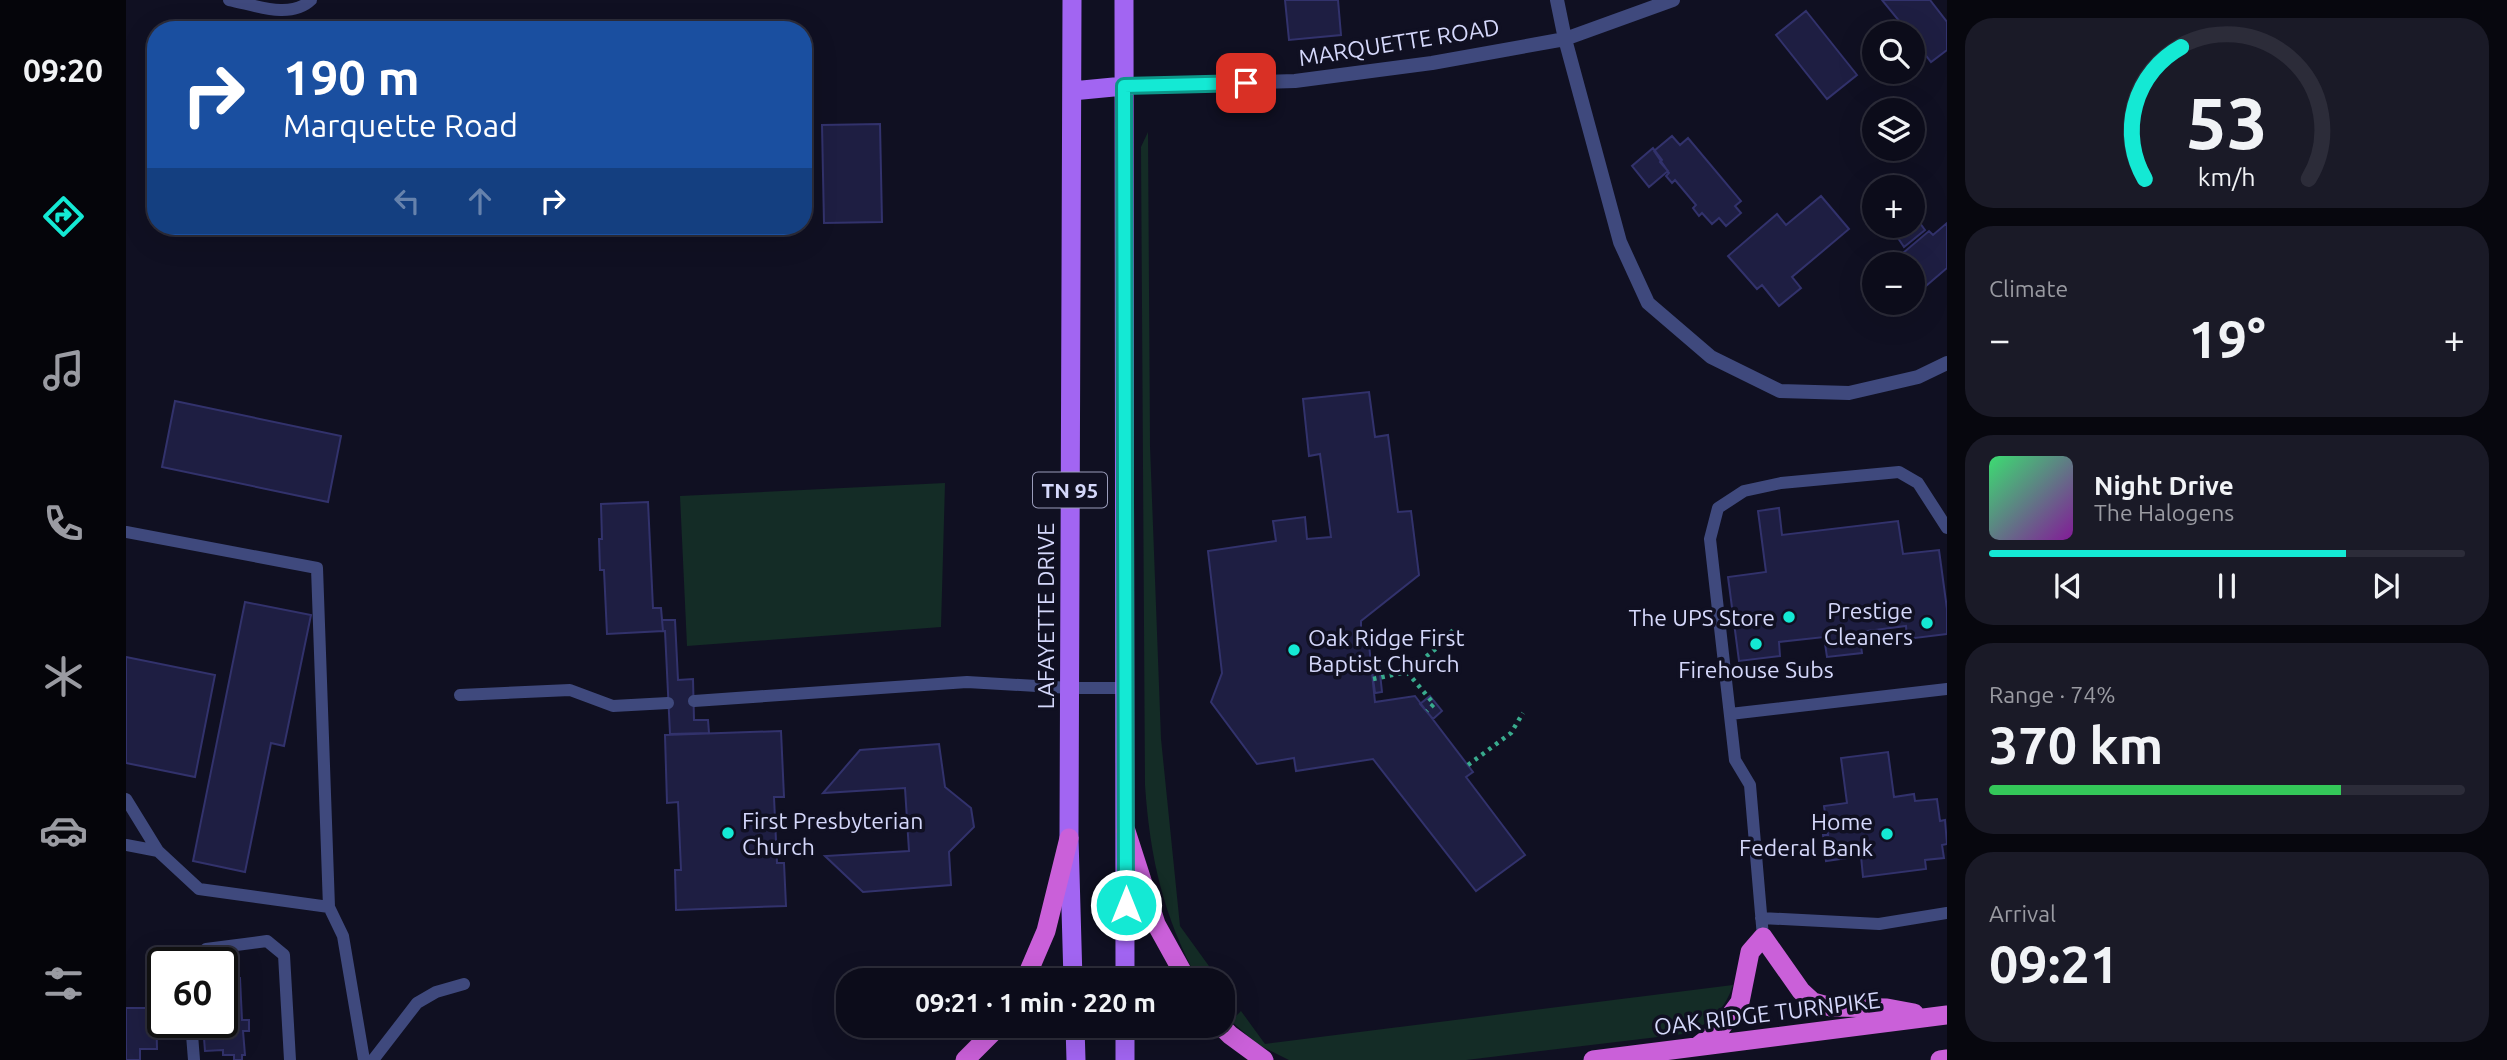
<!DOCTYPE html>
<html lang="en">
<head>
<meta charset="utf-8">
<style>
  :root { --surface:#0c0c1a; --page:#1a1a27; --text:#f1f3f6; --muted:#9a9ba2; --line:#2c2c39; --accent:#14e9d4 }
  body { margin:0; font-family:Ubuntu,sans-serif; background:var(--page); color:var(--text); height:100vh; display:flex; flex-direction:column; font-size:26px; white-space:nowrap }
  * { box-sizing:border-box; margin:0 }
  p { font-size:23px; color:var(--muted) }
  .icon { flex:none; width:38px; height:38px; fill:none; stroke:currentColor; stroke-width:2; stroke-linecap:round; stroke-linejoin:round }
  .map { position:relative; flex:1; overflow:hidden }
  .panel { display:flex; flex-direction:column; gap:18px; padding:18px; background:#07070e; width:560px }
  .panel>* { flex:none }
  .hud { position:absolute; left:21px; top:21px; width:665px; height:214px; border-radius:28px; box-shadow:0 7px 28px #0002,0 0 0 2px var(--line); background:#1a4fa0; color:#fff; overflow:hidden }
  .fabs { position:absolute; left:1736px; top:21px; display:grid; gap:14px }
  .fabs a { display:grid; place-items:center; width:63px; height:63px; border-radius:50%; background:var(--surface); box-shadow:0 7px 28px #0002,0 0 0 2px var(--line); font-size:35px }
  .speed { position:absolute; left:21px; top:947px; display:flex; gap:14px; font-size:35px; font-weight:700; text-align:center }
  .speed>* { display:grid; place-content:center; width:91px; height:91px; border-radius:50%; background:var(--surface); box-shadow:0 7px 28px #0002,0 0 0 2px var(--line); line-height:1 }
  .speed .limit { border:4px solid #111; border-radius:10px; background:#fff; color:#111 }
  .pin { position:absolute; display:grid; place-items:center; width:60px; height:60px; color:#fff; margin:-30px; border-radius:14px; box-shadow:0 4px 10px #0006 }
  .me { position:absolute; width:77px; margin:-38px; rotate:0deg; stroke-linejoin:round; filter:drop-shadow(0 0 5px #0008) }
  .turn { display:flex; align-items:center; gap:24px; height:147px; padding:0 21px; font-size:32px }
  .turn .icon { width:91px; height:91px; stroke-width:2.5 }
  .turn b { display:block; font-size:49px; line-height:60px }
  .lanes { display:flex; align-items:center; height:66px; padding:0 21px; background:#0003; justify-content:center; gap:35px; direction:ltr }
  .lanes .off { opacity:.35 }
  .big { font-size:52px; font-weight:700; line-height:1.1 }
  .panel .tile { flex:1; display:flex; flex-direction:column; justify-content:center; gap:10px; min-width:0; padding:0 24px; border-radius:28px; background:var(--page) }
  .panel .dial { align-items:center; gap:0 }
  .dial svg { height:182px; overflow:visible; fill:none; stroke:var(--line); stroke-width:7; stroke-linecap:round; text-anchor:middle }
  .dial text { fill:var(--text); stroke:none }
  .song { display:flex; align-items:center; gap:21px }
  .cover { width:84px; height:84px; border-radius:10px; background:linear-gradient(135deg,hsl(140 70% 55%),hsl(290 70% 35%)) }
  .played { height:7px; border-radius:4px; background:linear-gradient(90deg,var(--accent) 75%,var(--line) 75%) }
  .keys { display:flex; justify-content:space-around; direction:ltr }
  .heat { display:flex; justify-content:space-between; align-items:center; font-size:38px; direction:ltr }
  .charge { height:10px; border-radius:5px; background:linear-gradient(90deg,#34c759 74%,var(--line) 0) }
  .trip { position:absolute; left:710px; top:968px; width:399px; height:70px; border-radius:28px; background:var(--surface); box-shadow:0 7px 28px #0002,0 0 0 2px var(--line); font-weight:700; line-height:70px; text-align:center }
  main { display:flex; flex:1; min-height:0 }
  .tab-bar { display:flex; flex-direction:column; width:126px; justify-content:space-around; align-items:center; background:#05050a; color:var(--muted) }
  .tab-bar .icon { width:49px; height:49px }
  .tab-bar .selected { color:var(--accent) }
  .tab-bar b { font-size:32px; color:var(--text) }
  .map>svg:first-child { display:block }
  .green { fill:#142c26 }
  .building { fill:#1e1e42; stroke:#32326c; stroke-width:2 }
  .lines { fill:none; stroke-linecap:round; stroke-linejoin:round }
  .path { stroke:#39ab8e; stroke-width:4.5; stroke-dasharray:3.5 5; stroke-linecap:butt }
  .service { stroke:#3f497d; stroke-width:12 }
  .minor { stroke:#3f497d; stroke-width:14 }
  .primary { stroke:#a265f2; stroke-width:19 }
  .trunk { stroke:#ca60d9; stroke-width:19 }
  .route-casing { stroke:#0d978a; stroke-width:18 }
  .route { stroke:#14e9d4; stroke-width:12 }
  .poi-dot { fill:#14e9d4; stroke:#101022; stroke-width:2.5 }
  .labels { text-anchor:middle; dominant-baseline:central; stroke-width:7; stroke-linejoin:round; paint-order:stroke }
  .shield { fill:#101022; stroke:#9a9cba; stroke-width:2 }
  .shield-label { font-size:21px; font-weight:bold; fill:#d5d8fb }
  .street-label { font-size:23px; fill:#d5d8fb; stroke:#101022 }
  .poi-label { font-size:23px; fill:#d5d8fb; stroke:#101022; text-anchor:end }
</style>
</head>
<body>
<main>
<nav class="tab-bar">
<b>09:20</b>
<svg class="icon selected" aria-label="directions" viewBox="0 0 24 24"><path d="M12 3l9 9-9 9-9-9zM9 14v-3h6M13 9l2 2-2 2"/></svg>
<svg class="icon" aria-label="music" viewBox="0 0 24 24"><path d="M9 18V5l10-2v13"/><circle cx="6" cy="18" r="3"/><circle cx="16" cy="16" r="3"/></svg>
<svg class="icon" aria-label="phone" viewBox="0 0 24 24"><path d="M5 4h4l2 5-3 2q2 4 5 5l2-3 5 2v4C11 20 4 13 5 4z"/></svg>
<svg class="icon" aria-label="climate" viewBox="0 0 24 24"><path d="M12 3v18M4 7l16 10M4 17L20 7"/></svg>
<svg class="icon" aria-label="car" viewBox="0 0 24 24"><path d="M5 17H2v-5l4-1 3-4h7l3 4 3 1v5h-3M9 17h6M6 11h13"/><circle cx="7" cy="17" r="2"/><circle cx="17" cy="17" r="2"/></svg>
<svg class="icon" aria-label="filters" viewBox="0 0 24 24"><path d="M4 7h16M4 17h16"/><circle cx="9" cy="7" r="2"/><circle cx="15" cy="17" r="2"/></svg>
</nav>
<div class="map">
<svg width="1821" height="1060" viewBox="0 0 1821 1060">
  <rect width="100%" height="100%" fill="#101022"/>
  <path class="green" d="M1022 132 1024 446 1035 739 1054 926 1093 980H1072C1037 915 1024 858 1019 785L1015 147Z
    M819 483 815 627 561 646 554 496Z
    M1607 985C1599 1010 1582 1026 1557 1034L1340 1060H1163L1131 1044 1105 1021 1115 1011 1139 1044Z"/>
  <path class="building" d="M1159 0H1212L1215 35 1163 40Z
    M1756 0H1804L1821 22V50L1805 62 1787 39V33H1783Z
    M1680 11 1731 75 1701 99 1650 35Z
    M754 124 756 222 698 223 696 125Z
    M1546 136 1554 145 1562 138 1615 201 1609 206 1615 213 1600 226 1593 218 1586 224 1576 213 1573 216 1567 208 1570 205 1549 180 1546 183 1540 176 1543 173 1528 151Z
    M1527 148 1536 160 1534 162 1542 171 1523 187 1506 166Z
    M1695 196 1723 229 1666 277 1675 288 1653 306 1636 285 1631 289 1602 256 1651 214 1660 225Z
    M1791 219 1799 230 1778 247 1770 235 1782 226H1787V222Z
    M1821 223V268L1787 297V264H1764L1803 231 1807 235Z
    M1755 303H1780L1766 315Z
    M1243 392 1249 437 1262 435 1272 512 1285 511 1293 575 1235 621V636L1242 635 1249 702 1289 696 1347 772 1340 777 1399 855 1350 891 1247 759 1170 771 1168 758 1131 764 1085 702 1096 673 1082 551 1150 541 1147 521 1179 517 1181 539 1205 537 1194 454 1183 456 1177 399Z
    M49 401 215 436 202 502 36 467Z
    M522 502 527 608H535L537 631 481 634 478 570H474L473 539H476L475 504Z
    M1653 508 1656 535 1772 521 1777 554 1813 550 1821 609V634L1781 639 1780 626 1733 632 1736 653 1701 657 1698 637 1653 642 1654 656 1613 661 1602 577 1640 572 1632 511Z
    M119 602 185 615 158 746 145 743 119 872 67 861Z
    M536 620H549L552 680 567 679 568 720H582L583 733 544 734 539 631H537Z
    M0 657 89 675 69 777 0 763Z
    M1245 664H1253L1256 692 1249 693Z
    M1304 696 1316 711 1307 719 1294 704Z
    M655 731 658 797H648L651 863H658L660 906 550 910 549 870H555L552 802 541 803 539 735Z
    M813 744 819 787 845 808 848 827 823 852 825 885 737 892 699 856 783 851 779 788 697 793 734 750Z
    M1762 752 1768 797 1788 794 1789 801 1811 799 1814 821 1819 820 1821 844 1816 845 1818 858 1799 860 1800 869 1737 877 1735 856 1700 861 1697 835H1702L1698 806 1721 803 1715 758Z
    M114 978 116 1020H123V1031H117L119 1055H116V1060H108V1055H97V1050L79 1051 77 1025H70V1022H96V979Z
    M0 1008H30L31 1049H14V1060H0Z"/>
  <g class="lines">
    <path class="path" d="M1281 672 1308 704 1301 711
      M1247 679 1281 672 1312 647 1328 629
      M1342 765 1385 733 1397 713"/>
    <path class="service" d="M103 0C129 5 164 20 185 0
      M0 532 191 568 203 907
      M334 695 444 690 487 706 542 703
      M568 701 841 682 944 688H999
      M1604 714 1821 689
      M0 799 32 851 73 889 203 907 217 936 238 1060
      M0 845 32 851
      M1635 918 1753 924 1821 913
      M1637 937 1624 785 1609 760 1584 539 1592 508 1618 491 1655 483 1773 472 1792 483 1821 528
      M65 962 80 949 141 941 158 955 164 1060
      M65 1022 68 1060
      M247 1060 291 1003 310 992 338 984"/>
    <path class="minor" d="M1431 0 1439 39 1494 242 1522 303 1585 357 1654 391 1723 393 1792 377 1821 363
      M998 86 1169 81 1306 63 1439 39 1547 0"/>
    <path class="primary" d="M946 0 943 838 947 980
      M998 0 999 980
      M946 91 998 86
      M949 1026 950 1060
      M999 1060V1026"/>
    <path class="trunk" d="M1000 831 1030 924 1061 980
      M899 980 920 931 943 838
      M1095 1026 1104 1035 1138 1060
      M1572 1046 1595 1028 1614 1002 1624 952 1637 937 1675 991 1687 1002 1705 1007 1761 1008 1788 1013
      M839 1060 873 1026
      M1467 1060 1821 1015
      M1814 1060 1821 1059"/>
  </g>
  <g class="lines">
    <g class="route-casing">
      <path id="route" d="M1000 905 998 86 1120 83"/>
    </g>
    <use href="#route" class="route"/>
  </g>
  <g class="poi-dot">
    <circle cx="1663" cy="617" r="7"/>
    <circle cx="1801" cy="623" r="7"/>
    <circle cx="1630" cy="644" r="7"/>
    <circle cx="1168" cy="650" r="7"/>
    <circle cx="602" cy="833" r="7"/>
    <circle cx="1761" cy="834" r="7"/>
  </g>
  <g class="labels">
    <rect class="shield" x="907" y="472.5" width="74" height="35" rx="5"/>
    <g class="shield-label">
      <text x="944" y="490">TN 95</text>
    </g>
    <g class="street-label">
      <text transform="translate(1273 42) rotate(-9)">MARQUETTE ROAD</text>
      <text transform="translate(919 616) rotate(-90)">LAFAYETTE DRIVE</text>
      <text transform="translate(1641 1013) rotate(-7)">OAK RIDGE TURNPIKE</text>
    </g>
    <g class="poi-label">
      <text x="1787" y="610">Prestige<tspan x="1787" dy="26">Cleaners</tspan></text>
      <text x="1649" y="617">The UPS Store</text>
      <text x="1182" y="637" text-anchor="start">Oak Ridge First<tspan x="1182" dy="26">Baptist Church</tspan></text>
      <text x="1630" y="669" text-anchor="middle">Firehouse Subs</text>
      <text x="616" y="820" text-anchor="start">First Presbyterian<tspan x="616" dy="26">Church</tspan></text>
      <text x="1747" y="821">Home<tspan x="1747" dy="26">Federal Bank</tspan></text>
    </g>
  </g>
</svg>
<div class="fabs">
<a><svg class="icon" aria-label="search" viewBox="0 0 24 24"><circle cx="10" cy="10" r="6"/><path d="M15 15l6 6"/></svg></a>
<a><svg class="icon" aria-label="layers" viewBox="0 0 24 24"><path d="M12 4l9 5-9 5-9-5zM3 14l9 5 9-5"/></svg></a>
<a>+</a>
<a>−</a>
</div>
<div class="speed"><div class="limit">60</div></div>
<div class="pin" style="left:1120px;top:83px;background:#d93025"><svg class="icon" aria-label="arrive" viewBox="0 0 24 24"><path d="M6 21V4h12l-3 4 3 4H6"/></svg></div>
<svg class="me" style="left:1000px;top:905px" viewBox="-20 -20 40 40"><circle r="17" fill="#14e9d4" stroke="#fff" stroke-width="3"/><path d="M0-11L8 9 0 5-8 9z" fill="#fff"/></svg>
<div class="trip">09:21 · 1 min · 220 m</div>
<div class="hud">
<div class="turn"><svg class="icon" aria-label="right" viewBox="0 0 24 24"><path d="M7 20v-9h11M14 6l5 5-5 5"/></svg><div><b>190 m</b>Marquette Road</div></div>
<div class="lanes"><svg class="icon off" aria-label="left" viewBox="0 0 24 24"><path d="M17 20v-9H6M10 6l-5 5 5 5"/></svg><svg class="icon off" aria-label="ahead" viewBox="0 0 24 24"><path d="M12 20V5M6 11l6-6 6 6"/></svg><svg class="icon" aria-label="right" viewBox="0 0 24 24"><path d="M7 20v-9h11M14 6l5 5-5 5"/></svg></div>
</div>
</div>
<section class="panel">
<div class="tile dial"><svg viewBox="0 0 100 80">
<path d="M14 69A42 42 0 1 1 86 69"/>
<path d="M14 69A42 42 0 0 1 30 11" stroke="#14e9d4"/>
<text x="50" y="56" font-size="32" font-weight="700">53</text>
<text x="50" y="72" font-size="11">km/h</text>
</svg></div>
<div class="tile"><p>Climate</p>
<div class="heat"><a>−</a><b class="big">19°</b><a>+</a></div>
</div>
<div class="tile">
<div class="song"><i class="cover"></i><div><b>Night Drive</b><p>The Halogens</p></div></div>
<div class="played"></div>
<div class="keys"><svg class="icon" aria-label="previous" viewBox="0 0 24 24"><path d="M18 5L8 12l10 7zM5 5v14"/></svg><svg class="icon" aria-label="pause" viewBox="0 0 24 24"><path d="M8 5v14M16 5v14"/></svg><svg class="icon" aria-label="next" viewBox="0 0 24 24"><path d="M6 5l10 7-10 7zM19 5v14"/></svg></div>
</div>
<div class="tile"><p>Range · 74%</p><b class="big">370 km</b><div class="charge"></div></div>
<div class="tile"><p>Arrival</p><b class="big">09:21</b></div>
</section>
</main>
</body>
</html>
